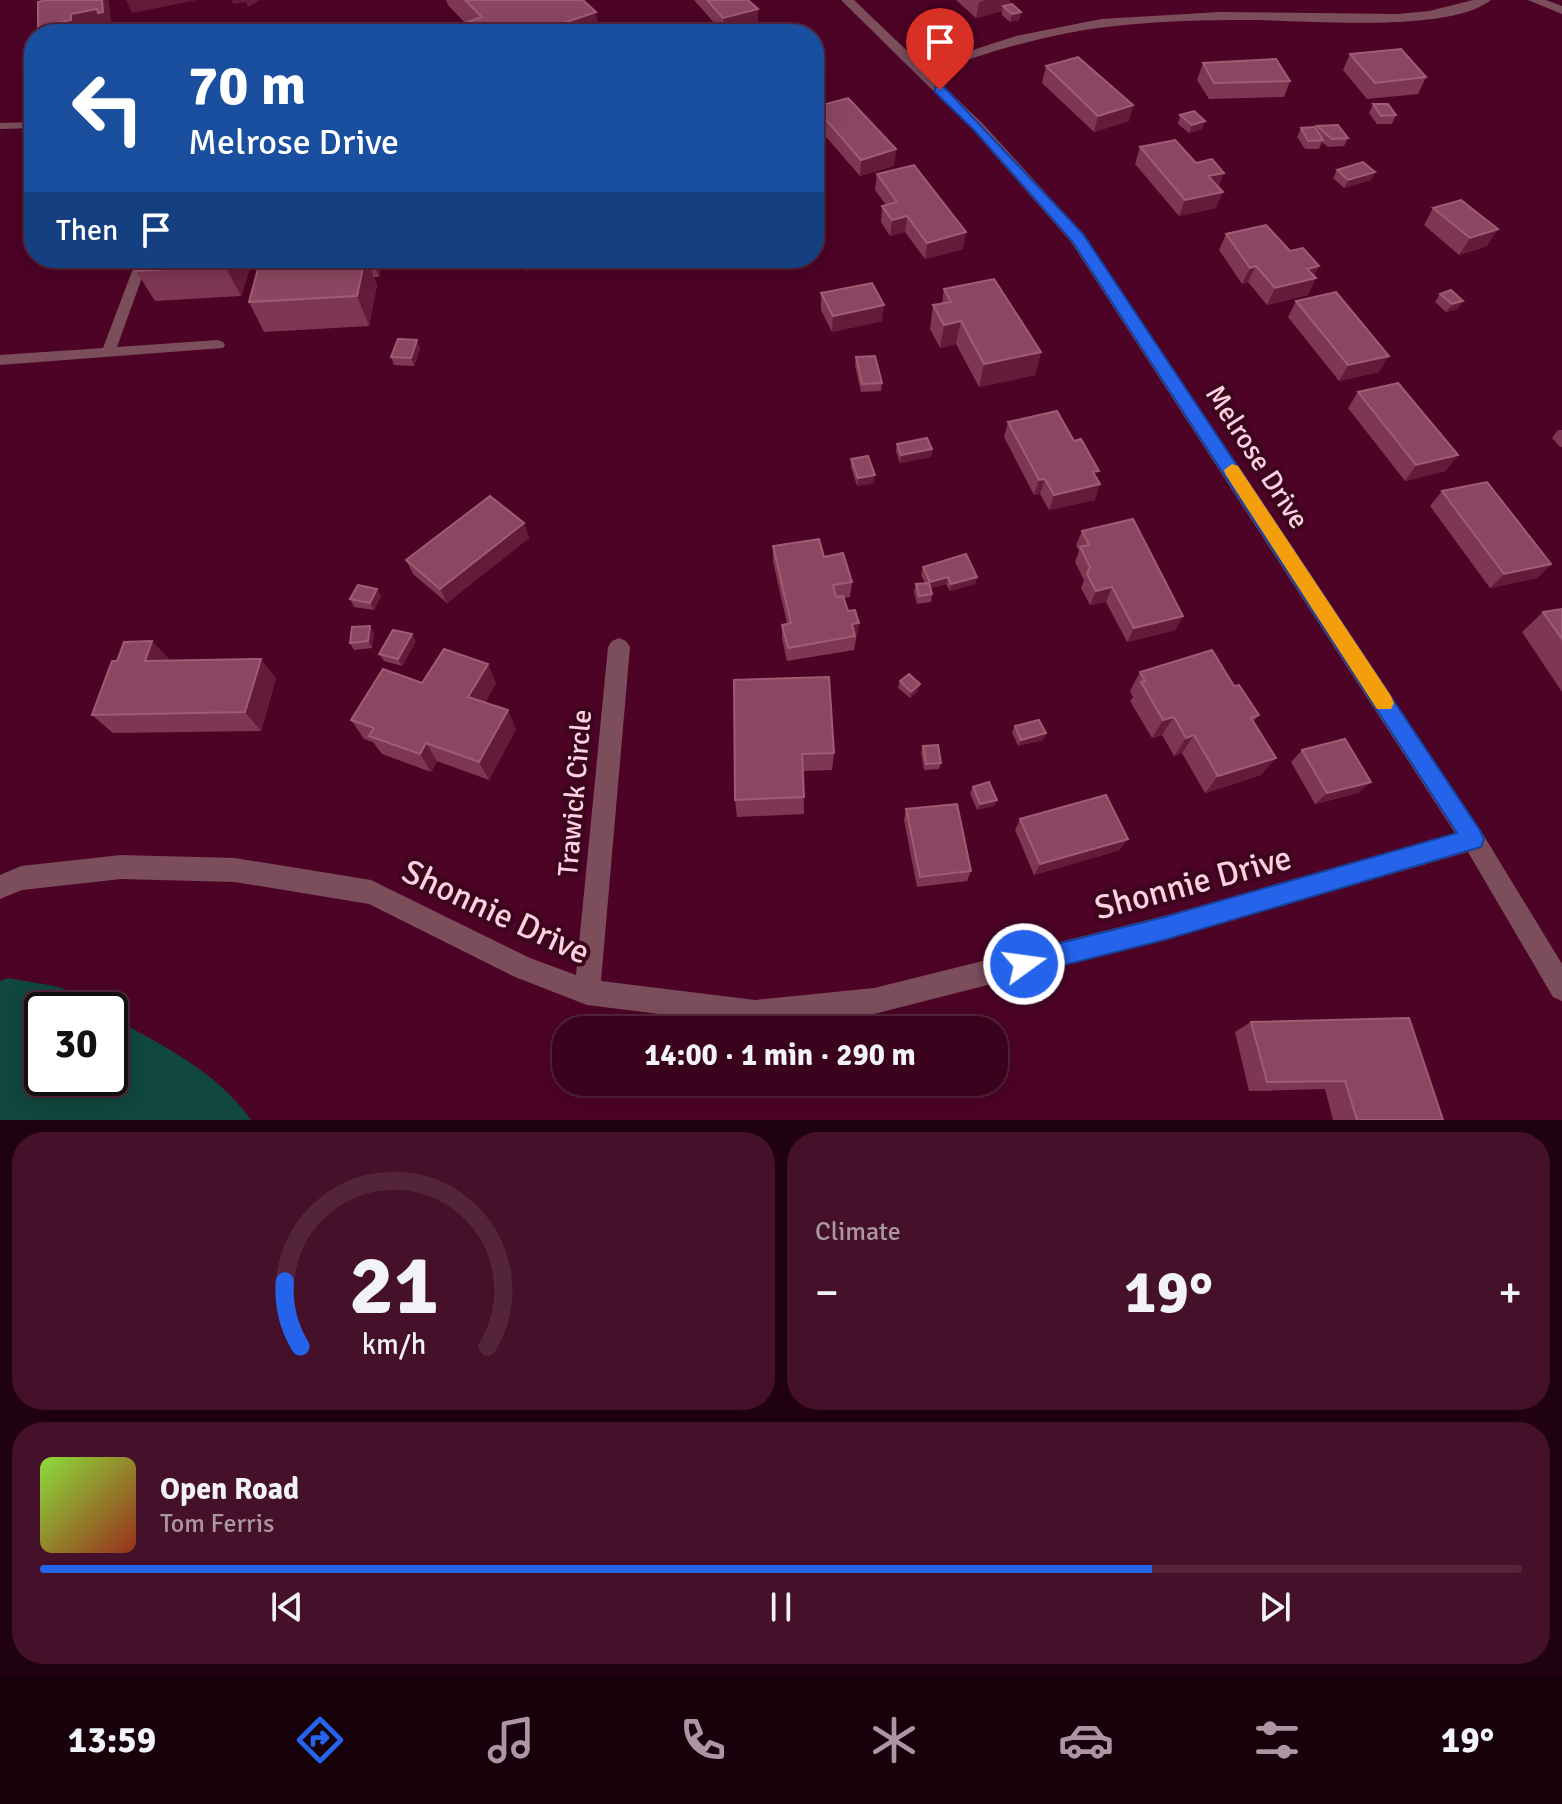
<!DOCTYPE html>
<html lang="en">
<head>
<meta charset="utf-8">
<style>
  :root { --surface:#3a021c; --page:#451029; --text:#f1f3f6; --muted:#ab97a3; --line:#54243b; --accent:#2563eb }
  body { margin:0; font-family:Signika,sans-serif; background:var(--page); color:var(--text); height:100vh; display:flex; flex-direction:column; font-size:30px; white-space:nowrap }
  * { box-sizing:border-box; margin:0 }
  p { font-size:26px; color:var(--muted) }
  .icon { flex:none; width:44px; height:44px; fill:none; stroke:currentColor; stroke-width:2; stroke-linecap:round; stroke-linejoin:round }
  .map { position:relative; height:1120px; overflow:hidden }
  .panel { display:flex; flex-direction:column; gap:12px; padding:12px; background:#20010f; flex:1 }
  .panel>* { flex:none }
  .guide { position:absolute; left:24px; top:24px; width:800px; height:244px; border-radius:32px; box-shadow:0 4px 20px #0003,0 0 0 2px var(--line); background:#1a4fa0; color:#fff; overflow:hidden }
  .speed { position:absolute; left:24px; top:992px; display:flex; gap:16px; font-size:40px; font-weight:700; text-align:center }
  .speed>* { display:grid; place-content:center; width:104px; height:104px; border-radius:50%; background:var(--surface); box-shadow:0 4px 20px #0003,0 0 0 2px var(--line); line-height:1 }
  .speed .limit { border:4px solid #111; border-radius:12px; background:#fff; color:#111 }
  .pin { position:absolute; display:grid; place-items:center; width:68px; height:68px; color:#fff; margin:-82px -34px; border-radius:50% 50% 50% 0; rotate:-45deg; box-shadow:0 0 8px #0007 }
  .pin .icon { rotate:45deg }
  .me { position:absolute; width:88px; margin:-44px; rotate:76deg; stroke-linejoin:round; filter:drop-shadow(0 0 6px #0008) }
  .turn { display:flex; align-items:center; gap:28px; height:168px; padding:0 32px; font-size:36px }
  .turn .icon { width:104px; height:104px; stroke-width:2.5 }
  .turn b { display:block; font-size:56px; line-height:68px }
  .then { display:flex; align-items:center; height:76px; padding:0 32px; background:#0003; gap:16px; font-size:30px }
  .big { font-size:60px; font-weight:700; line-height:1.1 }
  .panel .widget { flex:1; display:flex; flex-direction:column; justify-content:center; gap:12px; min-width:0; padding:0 28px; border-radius:32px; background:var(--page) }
  .panel .dial { align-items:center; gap:0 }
  .dial svg { height:208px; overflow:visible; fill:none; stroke:var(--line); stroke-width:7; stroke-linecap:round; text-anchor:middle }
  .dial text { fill:var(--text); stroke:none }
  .song { display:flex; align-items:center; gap:24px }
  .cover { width:96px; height:96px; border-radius:12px; background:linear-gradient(135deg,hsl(90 70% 55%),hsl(10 70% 35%)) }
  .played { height:8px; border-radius:4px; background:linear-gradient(90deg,var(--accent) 75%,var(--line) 75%) }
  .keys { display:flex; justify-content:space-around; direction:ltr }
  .heat { display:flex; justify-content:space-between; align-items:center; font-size:44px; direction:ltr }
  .panel .tiles { flex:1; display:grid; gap:12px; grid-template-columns:1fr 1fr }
  .widget:last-child { grid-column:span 2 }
  .trip { position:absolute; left:552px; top:1016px; width:456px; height:80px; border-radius:32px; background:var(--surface); box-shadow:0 4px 20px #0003,0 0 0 2px var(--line); font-weight:700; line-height:80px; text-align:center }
  .tab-bar { display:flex; height:128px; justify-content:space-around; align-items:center; background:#17010b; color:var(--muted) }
  .tab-bar .icon { width:56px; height:56px }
  .tab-bar .selected { color:var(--accent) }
  .tab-bar b { font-size:36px; color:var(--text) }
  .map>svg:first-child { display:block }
  .water { fill:#10473e }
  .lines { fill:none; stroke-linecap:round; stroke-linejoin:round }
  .lane { fill:#7c4e5c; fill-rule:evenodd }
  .street { fill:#7c4e5c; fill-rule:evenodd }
  .wall { fill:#7e3752 }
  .shaded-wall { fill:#641b3a }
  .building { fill:#8b4761; stroke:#9d5d74; stroke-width:2 }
  .route { fill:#2563eb; stroke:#184099; stroke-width:2 }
  .slow { fill:#f59e0b }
  .labels { text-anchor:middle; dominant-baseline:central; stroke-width:8; stroke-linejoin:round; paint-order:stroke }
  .street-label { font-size:28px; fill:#fed1de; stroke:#3b051d }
  .near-street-label { font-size:34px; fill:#fed1de; stroke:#3b051d }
</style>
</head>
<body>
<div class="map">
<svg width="1562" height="1120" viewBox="0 0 1562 1120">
  <rect width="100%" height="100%" fill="#4d0326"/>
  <path class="water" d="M8 978 60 987 100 1010H42V1078H110V1016C161 1045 217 1071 251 1120H0V981Z"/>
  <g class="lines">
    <path class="lane" d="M34 122V128L0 129V123Z
      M137 258H149L117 347 218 340 223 342 225 345 223 348 0 365V355L103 348Z"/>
    <path class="street" d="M841 0H854L923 66 1016 36 1101 19 1220 12 1398 14 1429 11 1473 0H1491C1449 34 1302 20 1246 20 1205 20 1164 21 1124 25 1057 31 993 50 930 73L983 124 1083 234 1481 831 1562 964V1001L1553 997 1468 852 1164 940 874 1014 755 1026 587 1005 515 977 369 904 235 882 121 879 22 890 0 899V875L21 866 121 855 235 858 371 880 530 958 576 975 608 647 612 641 619 638 626 641 630 647 601 981 755 1000 874 988 1164 916 1455 833 1071 242 973 130Z
      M1528 0H1546L1562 6V14Z"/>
  </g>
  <path class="wall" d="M446 0H583L465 23 448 5Z
    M694 0H748L758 25 724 34Z
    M956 0H1010L1009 5 1021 12 1019 20 1010 22 1002 15V11L976 18Z
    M1350 54 1426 77 1418 94 1367 99 1343 70Z
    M1203 63 1290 81 1284 97 1209 99 1197 80Z
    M1046 66 1133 105 1129 121 1094 132 1042 83Z
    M1373 104 1396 115 1392 124H1377L1369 113Z
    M815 107 896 149 894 166 860 176 814 123Z
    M1180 115 1205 121 1202 129 1189 133 1178 124Z
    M1317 126 1348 138 1344 146 1328 147 1322 142 1319 149H1305L1297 137 1301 128H1316Z
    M1140 147 1218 187 1216 208 1179 216 1135 164Z
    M1337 170 1371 180 1344 188 1333 178Z
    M877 174 963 249 925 259 905 232 890 236 881 222 882 206 886 205 875 190Z
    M1433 208 1487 246 1459 255 1424 225Z
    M1226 234 1314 276 1308 295 1267 305 1248 282 1242 284 1219 250Z
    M141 258H383L379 277H374L377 285 369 326 264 332 249 302 258 267 250 268 241 296 155 301 136 271Z
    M488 258H539L527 271Z
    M944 289 1041 352 1035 375 979 387 956 344 940 348 930 329 933 305 942 304Z
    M821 293 882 321 832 332 821 310Z
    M1440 294 1463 301 1457 309 1446 312 1435 302Z
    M1296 301 1379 372 1339 381 1288 317Z
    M420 348 414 366 394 365 391 357Z
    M856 357 882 383 881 391 861 392 855 365Z
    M1358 392 1446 471 1405 481 1348 408Z
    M1008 422 1096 477 1095 500 1049 510 1040 494 1034 495 1004 437Z
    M1558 430H1562V447H1560L1552 438Z
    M897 444 932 449 931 457 900 463 896 451Z
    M851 459 874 483 857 486 851 467Z
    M1442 491 1551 564 1537 578 1490 588 1430 506Z
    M524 523 529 538 447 603 413 574 406 560Z
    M1082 531 1183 616 1175 630 1127 642 1106 602 1090 605 1081 588 1084 580 1075 562 1079 551 1076 545Z
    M773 546 824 557 852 582 850 597 844 598 848 611 859 623 854 650 787 661 782 639V625L787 624 773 561Z
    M923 567 977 577 975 584 950 591 946 584 931 588 932 594 931 602 917 604 914 592 916 584 925 583 921 575Z
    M377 589 381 596 374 610 354 607 350 599Z
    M1562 609V692L1522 632 1543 612Z
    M374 633 372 648 354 650 350 643Z
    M416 641 402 666 384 661 379 654Z
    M171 661 276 678 261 731 113 733 92 715Z
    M1140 672 1234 686 1259 715 1253 722 1261 775 1205 793 1182 753 1174 756 1162 735 1152 738 1130 701 1133 697 1130 691Z
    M734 680 834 753 832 770 803 771 804 814 737 817 735 800Z
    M900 681 918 691 910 698 898 688Z
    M422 683H496L485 703 516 729 489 780 437 761 431 772 382 754 373 742 364 739 351 720Z
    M1015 726 1046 733 1043 740 1018 746 1012 732Z
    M923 746 941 763 939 769 924 770 921 752Z
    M1302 750 1371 782 1358 793 1315 804 1291 762Z
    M973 787 997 800 994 806 977 810 970 793Z
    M906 809 971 871 967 881 917 887 904 820Z
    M1020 819 1120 850 1034 875 1015 830Z
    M1251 1022 1443 1120H1333L1325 1089 1249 1091 1235 1032Z"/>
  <path class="shaded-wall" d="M102 0H108L109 2 112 28 106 29 104 25 79 30V34H40L38 30 44 25Z
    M126 0H197L132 13Z
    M232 0H260L248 7 246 2 233 4Z
    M986 0H1010L1008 9 1003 6 1002 11 976 18 979 2Z
    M758 9V25L724 34 723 18Z
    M596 12 599 34H556L555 26Z
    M1021 12 1019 20 1010 22 1012 14Z
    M821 64 820 81 814 83V66Z
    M1133 105 1129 121 1094 132 1098 116Z
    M1205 121 1202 129 1189 133 1192 125Z
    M896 149 894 166 860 176 861 160Z
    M1375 172 1371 180 1344 188 1348 180Z
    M1224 173 1218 189 1208 176Z
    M1223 192 1216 208 1179 216 1185 200Z
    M907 216 905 232 890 236 892 220Z
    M1498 229 1487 246 1459 255 1470 238Z
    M966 232 963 249 925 259 927 243Z
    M228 258H245L250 268 241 296 225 266Z
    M254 258H261L259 267Z
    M365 258H366L377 285 369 326 357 296Z
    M378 258H383L379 277 376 269Z
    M524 258H539L527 271Z
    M1256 266 1248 282 1242 284 1250 268Z
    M1319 266 1313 279 1316 278 1308 295 1267 305 1275 288 1307 269Z
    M1463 301 1457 309 1446 312 1452 304Z
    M884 305 882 321 832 332 833 316Z
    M961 321 956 344 940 348 944 325Z
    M417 340 420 348 414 366 411 358Z
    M1041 352 1035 375 979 387 984 364Z
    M1389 356 1379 372 1339 381 1348 365Z
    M932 449 931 457 900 463 901 455Z
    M1458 455 1446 471 1405 481 1416 465Z
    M875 475 874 483 857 486 858 478Z
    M1045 479 1040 494 1034 495 1039 480Z
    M1100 484 1095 500 1049 510 1054 495Z
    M524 523 529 538 447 603 440 589Z
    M1551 564 1537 578 1490 588 1504 574Z
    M948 577 946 584 928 589 930 582Z
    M977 577 975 584 950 591 951 584Z
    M1112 587 1106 602 1090 605 1096 591Z
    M377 589 381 596 374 610 370 603Z
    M1183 616 1175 630 1127 642 1134 628Z
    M859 623 857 637H855L852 624Z
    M370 626 374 633 372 648 368 641Z
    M412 634 416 641 402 666 398 659Z
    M152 641 171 661H145Z
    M261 659 276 678 261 731 245 712Z
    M488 664 496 683 478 716 468 697Z
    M920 684 918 691 910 698 911 692Z
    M508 710 516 729 489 780 479 762Z
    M1174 717 1162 735 1152 738 1163 720Z
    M1046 733 1043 740 1018 746 1021 740Z
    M1194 735 1182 753 1174 756 1186 738Z
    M426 743 437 761 431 772 420 754Z
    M1276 758 1261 775 1205 793 1218 776Z
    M1371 782 1358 793 1315 804 1327 793Z
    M997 800 994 806 977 810 980 804Z
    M1128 839 1120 850 1034 875 1040 864Z"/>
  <path class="building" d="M46 0H102L103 12 98 13 97 9 71 14V20L44 25V29L38 30V2Z
    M465 0H583L596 12 555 26 564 34H433L482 17Z
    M707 0H748L758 9 723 18Z
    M1012 4 1021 12 1012 14 1003 6Z
    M782 31 786 34H770Z
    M1401 49 1426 77 1375 83 1350 54Z
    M1078 57 1133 105 1098 116 1046 66Z
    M814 58 821 64 814 66Z
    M1276 59 1290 81 1214 83 1203 63Z
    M848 98 896 149 861 160 815 107Z
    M1373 104H1388L1396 115 1381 116Z
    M1194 111 1205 121 1192 125 1180 115Z
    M1338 125 1348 138 1332 139 1317 126Z
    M1315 127 1323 140 1308 141 1301 128Z
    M1175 140 1196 163 1212 159 1224 173 1208 176 1223 192 1185 200 1140 147Z
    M1363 162 1375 172 1348 180 1337 170Z
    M914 165 966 232 927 243 907 216 892 220 882 206 897 202 877 174Z
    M1461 200 1498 229 1470 238 1433 208Z
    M1266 225 1290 251 1303 248 1319 266 1307 269 1316 278 1275 288 1256 266 1250 268 1226 234Z
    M141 258H228L225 266 136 271Z
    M261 258H365L357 296 249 302Z
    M366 258H378L376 269H371Z
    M994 279 1041 352 984 364 961 321 944 325 933 305 951 302 944 289Z
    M872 283 884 305 833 316 821 293Z
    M1451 290 1463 301 1452 304 1440 294Z
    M1336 292 1389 356 1348 365 1296 301Z
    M398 339 417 340 411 358 391 357Z
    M875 356 882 383 862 384 856 357Z
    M1398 383 1458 455 1416 465 1358 392Z
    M1057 411 1074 441 1081 439 1099 471 1093 472 1100 484 1054 495 1045 479 1039 480 1008 422Z
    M927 438 932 449 901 455 897 444Z
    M868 456 875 475 858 478 851 459Z
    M1487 482 1551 564 1504 574 1442 491Z
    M490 496 524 523 440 589 406 560Z
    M1133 519 1183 616 1134 628 1112 587 1096 591 1087 574 1090 567 1080 547 1089 545 1082 531Z
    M819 539 824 557 843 553 852 582 833 585 836 597 843 596 848 611 855 610 859 623 852 624 855 636 788 648 782 625 791 623 773 546Z
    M966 554 977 577 951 584 948 577 930 582 923 567Z
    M929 583 932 594 919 596 916 584Z
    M358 585 377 589 370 603 350 599Z
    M1562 609V639L1543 612Z
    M370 626 368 641 350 643 352 627Z
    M393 630 412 634 398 659 379 654Z
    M152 641 145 661 261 659 245 712 92 715 112 661H117L124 642Z
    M444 649 488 664 468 697 508 710 479 762 426 743 420 754 369 736 374 728 351 720 383 669 422 683Z
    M1212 650 1234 686 1239 685 1259 715 1251 718 1276 758 1218 776 1194 735 1186 738 1174 717 1163 720 1141 682 1145 681 1140 672Z
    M909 674 920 684 911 692 900 681Z
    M829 677 834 753 802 754 804 797 735 800 734 680Z
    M1039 720 1046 733 1021 740 1015 726Z
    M1345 739 1371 782 1327 793 1302 750Z
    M938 745 941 763 926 764 923 746Z
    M989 782 997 800 980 804 973 787Z
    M1106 795 1128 839 1040 864 1020 819Z
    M957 804 971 871 920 877 906 809Z
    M1409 1018 1443 1120H1357L1345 1081 1267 1082 1251 1022Z"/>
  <path class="route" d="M935 87H944L1083 234 1481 832 1484 839 1481 847 1164 940 1024 975 1016 972 1013 964 1016 955 1024 952 1164 917 1457 833 1072 241 974 130 935 92Z"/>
  <path class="slow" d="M1232 464 1238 466 1391 696 1394 703 1391 709H1377L1226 475 1224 470Z"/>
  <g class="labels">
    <g class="street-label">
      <text transform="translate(1257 457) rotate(57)">Melrose Drive</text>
      <text transform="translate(575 793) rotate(-85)">Trawick Circle</text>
    </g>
    <g class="near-street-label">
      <text transform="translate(1193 883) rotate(-15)">Shonnie Drive</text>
      <text transform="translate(496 912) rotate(25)">Shonnie Drive</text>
    </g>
  </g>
</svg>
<div class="speed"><div class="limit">30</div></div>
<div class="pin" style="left:940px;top:90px;background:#d93025"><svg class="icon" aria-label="arrive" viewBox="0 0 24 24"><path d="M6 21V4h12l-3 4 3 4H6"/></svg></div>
<svg class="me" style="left:1024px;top:964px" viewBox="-20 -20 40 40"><circle r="17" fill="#2563eb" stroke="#fff" stroke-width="3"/><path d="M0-11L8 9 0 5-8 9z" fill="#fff"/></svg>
<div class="trip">14:00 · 1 min · 290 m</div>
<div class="guide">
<div class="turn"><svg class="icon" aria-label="left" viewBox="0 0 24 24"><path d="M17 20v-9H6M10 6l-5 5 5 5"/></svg><div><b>70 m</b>Melrose Drive</div></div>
<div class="then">Then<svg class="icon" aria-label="arrive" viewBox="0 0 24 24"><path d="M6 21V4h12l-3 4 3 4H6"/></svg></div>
</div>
</div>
<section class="panel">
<div class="tiles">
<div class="widget dial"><svg viewBox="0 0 100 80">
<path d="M14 69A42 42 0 1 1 86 69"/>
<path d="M14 69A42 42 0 0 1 8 44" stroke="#2563eb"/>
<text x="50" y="56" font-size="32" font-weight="700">21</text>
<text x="50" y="72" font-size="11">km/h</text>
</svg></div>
<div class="widget"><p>Climate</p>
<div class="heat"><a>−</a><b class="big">19°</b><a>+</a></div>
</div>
<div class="widget">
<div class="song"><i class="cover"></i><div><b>Open Road</b><p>Tom Ferris</p></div></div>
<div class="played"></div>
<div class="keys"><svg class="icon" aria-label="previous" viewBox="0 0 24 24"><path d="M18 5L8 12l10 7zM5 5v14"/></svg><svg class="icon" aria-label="pause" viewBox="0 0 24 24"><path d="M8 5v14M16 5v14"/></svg><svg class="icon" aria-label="next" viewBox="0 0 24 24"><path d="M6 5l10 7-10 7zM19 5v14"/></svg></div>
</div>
</div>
</section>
<nav class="tab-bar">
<b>13:59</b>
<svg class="icon selected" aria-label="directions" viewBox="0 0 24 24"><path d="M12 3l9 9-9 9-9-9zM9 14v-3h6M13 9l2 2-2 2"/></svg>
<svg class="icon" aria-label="music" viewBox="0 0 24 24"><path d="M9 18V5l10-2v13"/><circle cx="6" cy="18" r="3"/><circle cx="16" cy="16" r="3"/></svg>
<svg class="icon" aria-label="phone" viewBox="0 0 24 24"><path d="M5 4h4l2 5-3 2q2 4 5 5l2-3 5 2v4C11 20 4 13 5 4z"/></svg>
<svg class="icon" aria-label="climate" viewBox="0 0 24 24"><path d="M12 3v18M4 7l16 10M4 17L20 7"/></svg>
<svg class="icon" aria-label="car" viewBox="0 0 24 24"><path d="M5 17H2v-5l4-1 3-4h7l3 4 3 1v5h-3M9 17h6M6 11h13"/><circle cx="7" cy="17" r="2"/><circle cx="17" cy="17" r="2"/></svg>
<svg class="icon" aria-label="filters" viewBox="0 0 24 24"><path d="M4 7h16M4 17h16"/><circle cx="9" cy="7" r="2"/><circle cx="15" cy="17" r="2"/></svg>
<b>19°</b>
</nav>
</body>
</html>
